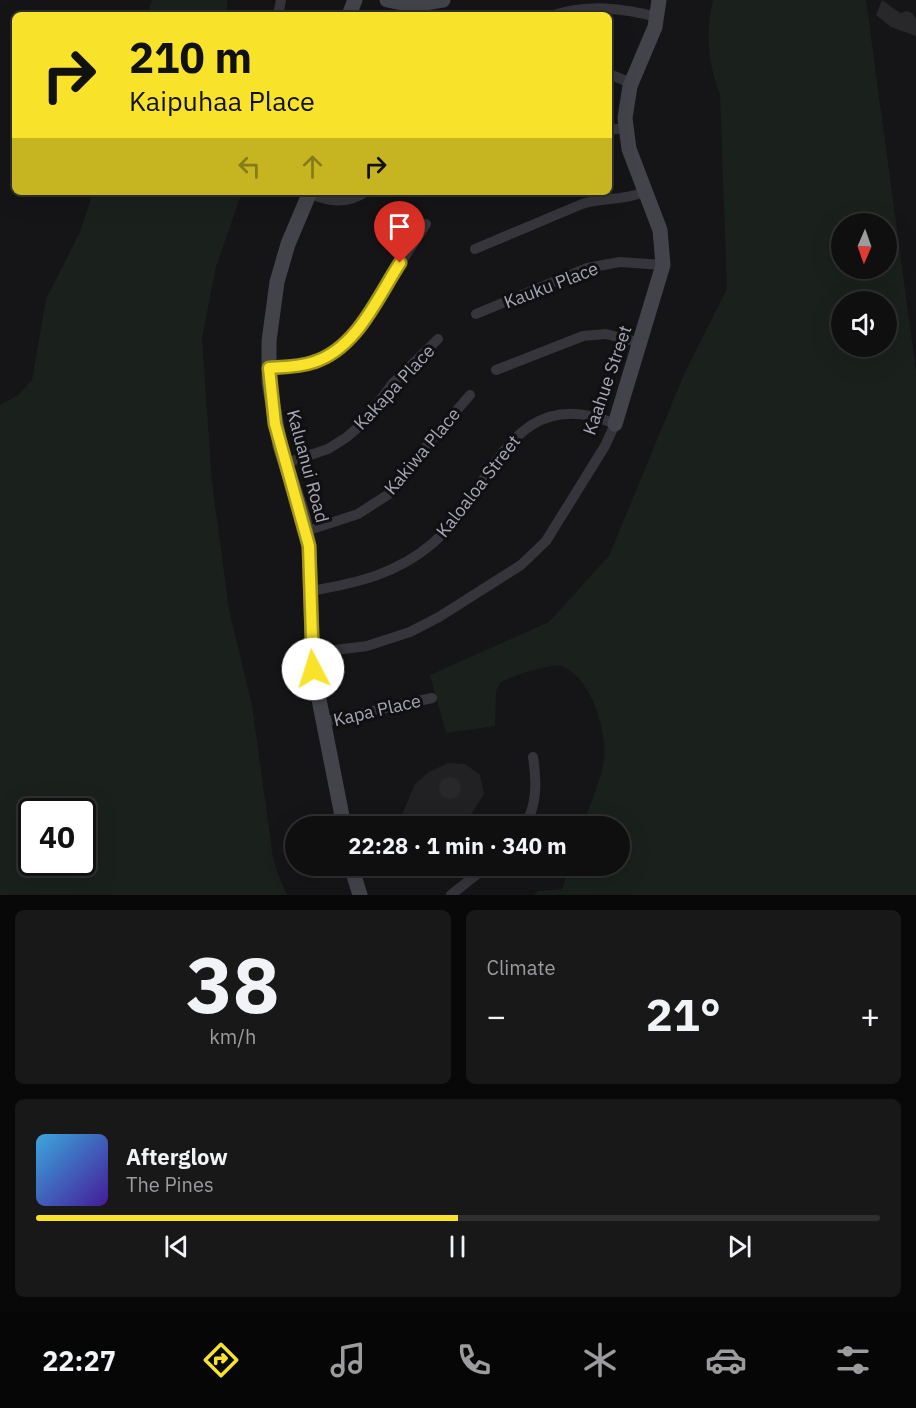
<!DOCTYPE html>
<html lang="en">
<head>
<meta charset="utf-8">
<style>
  :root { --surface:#100f10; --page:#191819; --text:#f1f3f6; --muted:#9c9c9f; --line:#302f30; --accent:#f8e32a }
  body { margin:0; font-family:"IBM Plex Sans",sans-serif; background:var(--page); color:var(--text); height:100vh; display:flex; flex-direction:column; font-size:22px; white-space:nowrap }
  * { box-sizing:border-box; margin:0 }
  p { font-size:20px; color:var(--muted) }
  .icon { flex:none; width:33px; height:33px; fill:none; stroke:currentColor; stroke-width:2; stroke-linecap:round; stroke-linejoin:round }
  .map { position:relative; height:895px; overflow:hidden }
  .sheet { display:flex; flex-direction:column; gap:15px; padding:15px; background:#090809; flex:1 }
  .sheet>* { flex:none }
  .banner { position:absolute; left:12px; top:12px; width:600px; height:183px; border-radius:9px; box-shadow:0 6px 24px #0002,0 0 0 2px var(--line); background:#f8e32a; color:#111; overflow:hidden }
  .needle { width:39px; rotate:182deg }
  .controls { position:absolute; left:831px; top:213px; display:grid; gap:12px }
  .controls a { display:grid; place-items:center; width:66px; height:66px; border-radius:50%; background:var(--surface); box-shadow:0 6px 24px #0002,0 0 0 2px var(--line); font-size:30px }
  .speed { position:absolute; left:18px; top:798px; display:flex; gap:12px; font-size:30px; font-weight:700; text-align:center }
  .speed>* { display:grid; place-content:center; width:78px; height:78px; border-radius:50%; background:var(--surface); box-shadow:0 6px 24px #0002,0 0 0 2px var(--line); line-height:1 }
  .speed .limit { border:3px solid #111; border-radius:9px; background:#fff; color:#111 }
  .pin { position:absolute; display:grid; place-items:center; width:51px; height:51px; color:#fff; margin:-62px -26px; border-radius:50% 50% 50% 0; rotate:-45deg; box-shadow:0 0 6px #0007 }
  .pin .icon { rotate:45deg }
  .me { position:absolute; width:66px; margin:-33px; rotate:355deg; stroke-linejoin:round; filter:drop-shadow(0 0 4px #0008) }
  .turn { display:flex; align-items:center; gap:21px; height:126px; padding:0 18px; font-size:27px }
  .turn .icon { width:78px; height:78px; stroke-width:2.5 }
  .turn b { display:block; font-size:42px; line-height:51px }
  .lanes { display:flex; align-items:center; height:57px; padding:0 18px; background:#0003; justify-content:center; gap:30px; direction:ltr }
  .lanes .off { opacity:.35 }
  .big { font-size:45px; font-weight:700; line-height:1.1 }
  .sheet .card { flex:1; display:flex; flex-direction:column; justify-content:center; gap:9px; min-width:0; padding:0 21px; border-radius:9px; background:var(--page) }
  .sheet .dial { align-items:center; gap:0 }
  .dial b { font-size:78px; line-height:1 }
  .song { display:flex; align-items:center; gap:18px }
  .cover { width:72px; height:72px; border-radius:9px; background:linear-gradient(135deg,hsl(200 70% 55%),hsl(260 70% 35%)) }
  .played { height:6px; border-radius:3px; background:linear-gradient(90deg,var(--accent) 50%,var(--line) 50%) }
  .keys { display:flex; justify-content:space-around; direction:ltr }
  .heat { display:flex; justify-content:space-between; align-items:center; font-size:33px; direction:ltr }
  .sheet .tiles { flex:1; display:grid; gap:15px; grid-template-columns:1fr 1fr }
  .card:last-child { grid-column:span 2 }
  .trip { position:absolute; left:285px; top:816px; width:345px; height:60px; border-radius:30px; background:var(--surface); box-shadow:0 6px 24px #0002,0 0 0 2px var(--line); font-weight:700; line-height:60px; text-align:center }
  .menu { display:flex; height:96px; justify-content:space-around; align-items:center; background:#060606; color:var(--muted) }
  .menu .icon { width:42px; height:42px }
  .menu .on { color:var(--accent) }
  .menu b { font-size:27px; color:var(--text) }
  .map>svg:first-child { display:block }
  .built { fill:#212023 }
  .green { fill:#1a211d; fill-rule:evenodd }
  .building { fill:#28272a }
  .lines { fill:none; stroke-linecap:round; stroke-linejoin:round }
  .street { stroke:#36353b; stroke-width:10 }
  .secondary { stroke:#43434b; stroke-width:15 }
  .route-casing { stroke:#a1941b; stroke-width:15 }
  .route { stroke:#f8e32a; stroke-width:10 }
  .labels { text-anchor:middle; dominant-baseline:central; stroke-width:6; stroke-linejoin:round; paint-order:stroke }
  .street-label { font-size:18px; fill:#a6a7b7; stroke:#100f11 }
</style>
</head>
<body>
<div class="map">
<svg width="916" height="895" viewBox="0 0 916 895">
  <rect width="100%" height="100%" fill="#151416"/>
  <path class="built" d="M448 763 465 764 480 775 484 794 472 813 456 826H397L415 784 429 772Z"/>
  <path class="green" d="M152 0H227V15H147Z
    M713 0H866L916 371V895H533L539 891 562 889 570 866H620V826H583C589 806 600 783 604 761 608 734 591 675 561 666 551 663 509 677 500 683L496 691 495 726 446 733 430 675 549 622 609 556 685 372 727 289 720 95C708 63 705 33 713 0ZM842 224H886V268H842ZM842 302H886V346H842Z
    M93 192H242L216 267 202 338 212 482 229 610 252 705 273 858 278 874 287 895H0V405L18 395 32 380 46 299 80 232ZM32 812H82V862H32Z"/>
  <path class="building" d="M882 0 900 13 907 11 912 13 916 19V36L891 27 876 15Z
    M439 788a11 11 0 1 1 22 0a11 11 0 1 1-22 0Z"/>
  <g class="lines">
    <path class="street" d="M278 15 281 0
      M554 15C589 4 622 8 657 17
      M609 74 631 83
      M609 130 625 128
      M310 194C329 201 346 205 365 192
      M475 249 582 204C603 197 625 201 646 191
      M476 314 587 268 620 262 663 265
      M269 368C303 366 331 362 355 333L426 224
      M496 370 583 336 606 334 641 343
      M286 463 328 449 347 437 363 423 393 383 438 339
      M306 531 358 514 389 494 404 479 431 440 470 395
      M311 653 367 646 410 632 439 617 521 565 546 541 605 446 615 424C511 379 493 490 433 543 397 574 357 583 311 591
      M323 722 432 698
      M525 826C537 804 537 782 533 757
      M451 895 487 866"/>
    <path class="secondary" d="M387 0 412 5 443 0
      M349 15 355 0
      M310 192 288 244 277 282 269 341V382L280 446 303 517 309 546 313 669 344 826
      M615 424 663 265 660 230 629 149 625 118 630 86 655 27 659 0
      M351 866 360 895"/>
  </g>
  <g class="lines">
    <g class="route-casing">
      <path id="route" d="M313 669 309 546 275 424 269 368C284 367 300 367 314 362 357 348 377 298 400 263"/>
    </g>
    <use href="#route" class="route"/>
  </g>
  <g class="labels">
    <g class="street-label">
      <text transform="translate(551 285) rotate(-21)">Kauku Place</text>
      <text transform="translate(607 380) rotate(-71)">Kaahue Street</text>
      <text transform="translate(394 387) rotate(-47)">Kakapa Place</text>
      <text transform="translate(422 451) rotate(-50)">Kakiwa Place</text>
      <text transform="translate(308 466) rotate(75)">Kaluanui Road</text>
      <text transform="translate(478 486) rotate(-52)">Kaloaloa Street</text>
      <text transform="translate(377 710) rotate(-13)">Kapa Place</text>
    </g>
  </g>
</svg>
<div class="controls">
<a><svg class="needle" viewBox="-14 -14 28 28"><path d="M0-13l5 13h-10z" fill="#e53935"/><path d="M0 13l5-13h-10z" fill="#9c9c9f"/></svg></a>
<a><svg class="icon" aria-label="sound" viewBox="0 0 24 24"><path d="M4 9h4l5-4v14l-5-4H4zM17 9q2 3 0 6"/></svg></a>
</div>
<div class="speed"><div class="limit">40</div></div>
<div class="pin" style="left:400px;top:263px;background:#d93025"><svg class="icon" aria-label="arrive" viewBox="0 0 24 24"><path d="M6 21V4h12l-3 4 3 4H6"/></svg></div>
<svg class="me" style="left:313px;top:669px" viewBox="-20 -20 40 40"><circle r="19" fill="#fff"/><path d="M0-13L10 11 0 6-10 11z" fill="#f8e32a"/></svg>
<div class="trip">22:28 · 1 min · 340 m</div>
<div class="banner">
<div class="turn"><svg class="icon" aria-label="right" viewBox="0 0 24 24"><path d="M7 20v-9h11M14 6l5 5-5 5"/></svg><div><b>210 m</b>Kaipuhaa Place</div></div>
<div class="lanes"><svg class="icon off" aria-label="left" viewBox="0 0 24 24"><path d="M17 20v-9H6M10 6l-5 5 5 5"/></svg><svg class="icon off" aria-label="ahead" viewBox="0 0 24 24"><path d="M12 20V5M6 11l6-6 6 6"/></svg><svg class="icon" aria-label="right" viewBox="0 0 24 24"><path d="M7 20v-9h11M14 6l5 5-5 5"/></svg></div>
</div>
</div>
<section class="sheet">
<div class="tiles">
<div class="card dial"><b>38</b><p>km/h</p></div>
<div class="card"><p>Climate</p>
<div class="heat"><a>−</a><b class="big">21°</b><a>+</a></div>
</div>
<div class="card">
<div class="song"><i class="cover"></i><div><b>Afterglow</b><p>The Pines</p></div></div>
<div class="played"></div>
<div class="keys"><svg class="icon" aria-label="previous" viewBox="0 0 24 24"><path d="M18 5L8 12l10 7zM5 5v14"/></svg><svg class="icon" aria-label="pause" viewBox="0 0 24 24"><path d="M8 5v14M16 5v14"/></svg><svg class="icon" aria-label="next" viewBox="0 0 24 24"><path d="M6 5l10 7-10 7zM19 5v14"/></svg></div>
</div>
</div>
</section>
<nav class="menu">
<b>22:27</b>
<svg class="icon on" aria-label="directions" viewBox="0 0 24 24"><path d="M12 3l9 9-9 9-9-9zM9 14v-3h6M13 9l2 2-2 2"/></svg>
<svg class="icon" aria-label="music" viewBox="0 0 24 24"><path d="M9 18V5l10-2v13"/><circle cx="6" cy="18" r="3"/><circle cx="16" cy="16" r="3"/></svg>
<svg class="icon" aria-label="phone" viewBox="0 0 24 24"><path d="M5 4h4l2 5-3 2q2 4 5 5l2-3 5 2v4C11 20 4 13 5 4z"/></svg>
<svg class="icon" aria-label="climate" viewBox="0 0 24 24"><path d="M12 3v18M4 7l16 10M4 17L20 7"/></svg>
<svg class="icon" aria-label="car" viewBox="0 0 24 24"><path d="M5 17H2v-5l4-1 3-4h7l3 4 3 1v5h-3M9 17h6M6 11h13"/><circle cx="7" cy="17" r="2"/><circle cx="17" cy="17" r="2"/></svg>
<svg class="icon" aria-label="filters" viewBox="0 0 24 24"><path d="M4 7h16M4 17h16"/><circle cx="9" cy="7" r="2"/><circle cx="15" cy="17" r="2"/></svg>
</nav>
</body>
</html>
